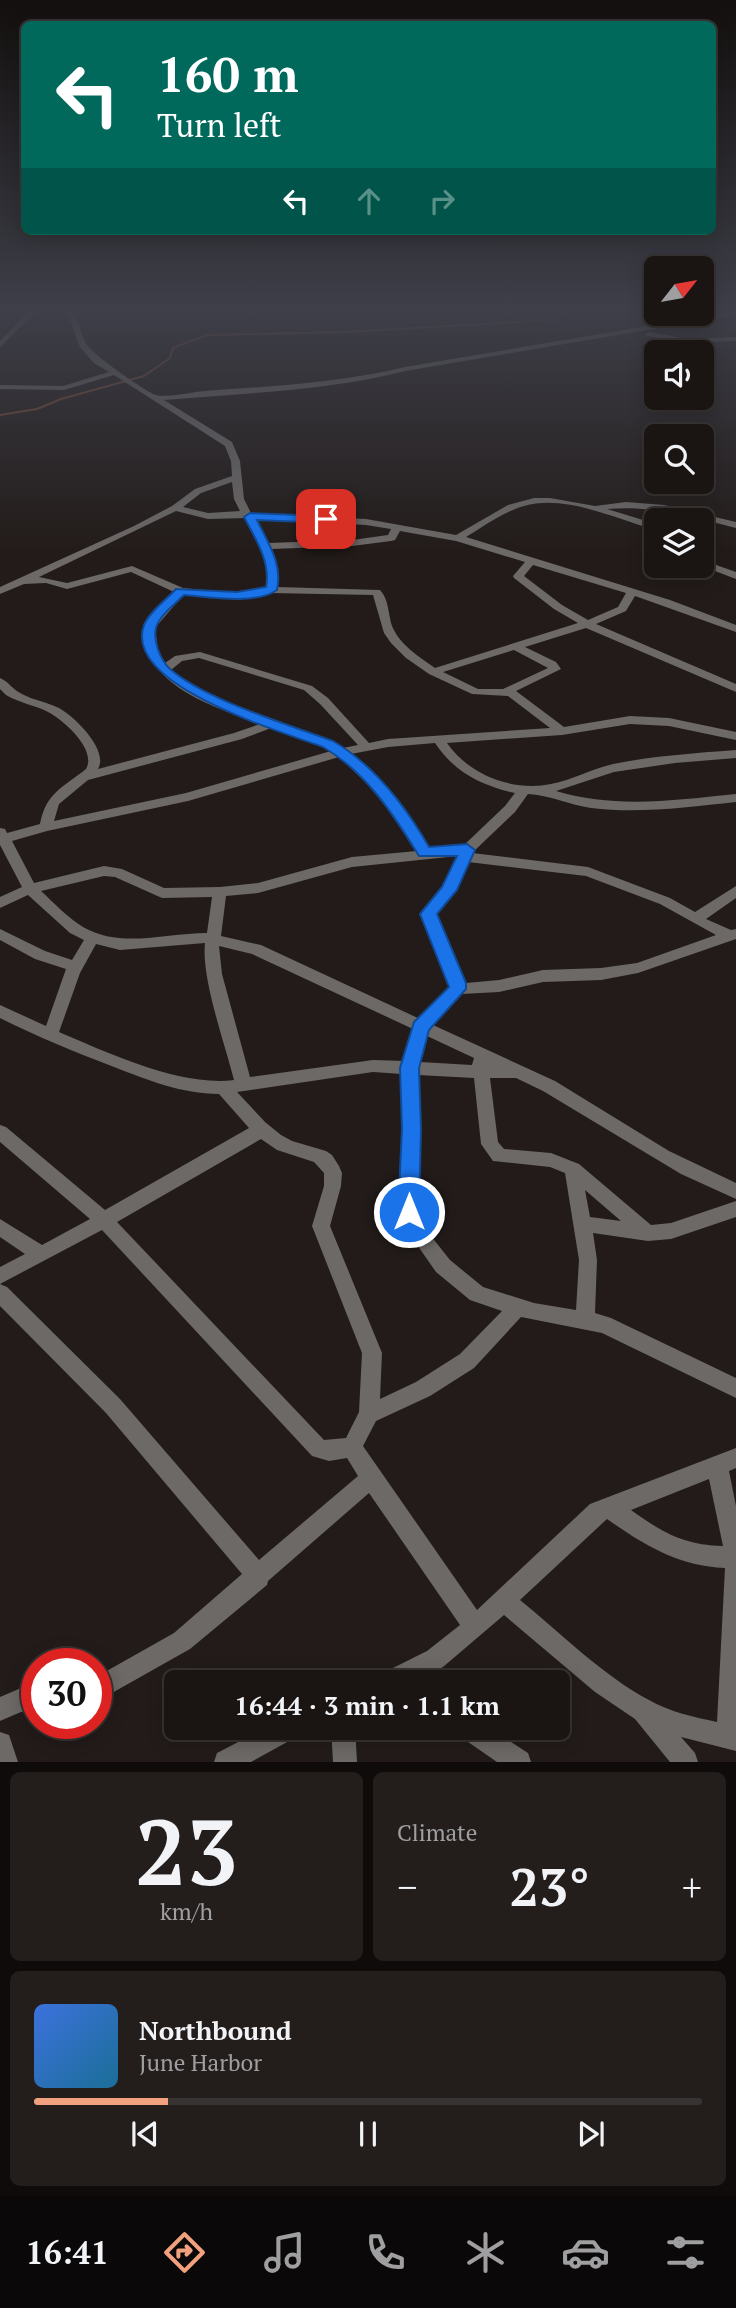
<!DOCTYPE html>
<html lang="en">
<head>
<meta charset="utf-8">
<style>
  :root { --surface:#1a1413; --page:#231d1c; --text:#f1f3f6; --muted:#9f9ea0; --line:#383333; --accent:#f2a17e }
  body { margin:0; font-family:"PT Serif",serif; background:var(--page); color:var(--text); height:100vh; display:flex; flex-direction:column; font-size:26px; white-space:nowrap }
  * { box-sizing:border-box; margin:0 }
  p { font-size:23px; color:var(--muted) }
  .icon { flex:none; width:38px; height:38px; fill:none; stroke:currentColor; stroke-width:2; stroke-linecap:round; stroke-linejoin:round }
  .map { position:relative; height:1762px; overflow:hidden }
  .side { display:flex; flex-direction:column; gap:10px; padding:10px; background:#0e0b0a; flex:1 }
  .side>* { flex:none }
  .guide { position:absolute; left:21px; top:21px; width:695px; height:214px; border-radius:10px; box-shadow:0 4px 18px #0003,0 0 0 2px var(--line); background:#00695c; color:#fff; overflow:hidden }
  .needle { width:46px; rotate:59deg }
  .fabs { position:absolute; left:644px; top:256px; display:grid; gap:14px }
  .fabs a { display:grid; place-items:center; width:70px; height:70px; border-radius:10px; background:var(--surface); box-shadow:0 4px 18px #0003,0 0 0 2px var(--line); font-size:35px }
  .speed { position:absolute; left:21px; top:1648px; display:flex; gap:14px; font-size:35px; font-weight:700; text-align:center }
  .speed>* { display:grid; place-content:center; width:91px; height:91px; border-radius:50%; background:var(--surface); box-shadow:0 4px 18px #0003,0 0 0 2px var(--line); line-height:1 }
  .speed .limit { border:10px solid #d22; background:#fff; color:#111 }
  .pin { position:absolute; display:grid; place-items:center; width:60px; height:60px; color:#fff; margin:-30px; border-radius:14px; box-shadow:0 4px 10px #0006 }
  .me { position:absolute; width:77px; margin:-38px; rotate:0deg; stroke-linejoin:round; filter:drop-shadow(0 0 5px #0008) }
  .turn { display:flex; align-items:center; gap:24px; height:147px; padding:0 21px; font-size:32px }
  .turn .icon { width:91px; height:91px; stroke-width:2.5 }
  .turn b { display:block; font-size:49px; line-height:60px }
  .lanes { display:flex; align-items:center; height:66px; padding:0 21px; background:#0003; justify-content:center; gap:35px; direction:ltr }
  .lanes .off { opacity:.35 }
  .big { font-size:52px; font-weight:700; line-height:1.1 }
  .side .card { flex:1; display:flex; flex-direction:column; justify-content:center; gap:10px; min-width:0; padding:0 24px; border-radius:10px; background:var(--page) }
  .side .dial { align-items:center; gap:0 }
  .dial b { font-size:91px; line-height:1 }
  .song { display:flex; align-items:center; gap:21px }
  .cover { width:84px; height:84px; border-radius:10px; background:linear-gradient(135deg,hsl(220 70% 55%),hsl(200 70% 35%)) }
  .played { height:7px; border-radius:4px; background:linear-gradient(90deg,var(--accent) 20%,var(--line) 20%) }
  .keys { display:flex; justify-content:space-around; direction:ltr }
  .heat { display:flex; justify-content:space-between; align-items:center; font-size:38px; direction:ltr }
  .side .tiles { flex:1; display:grid; gap:10px; grid-template-columns:1fr 1fr }
  .card:last-child { grid-column:span 2 }
  .trip { position:absolute; left:164px; top:1670px; width:406px; height:70px; border-radius:10px; background:var(--surface); box-shadow:0 4px 18px #0003,0 0 0 2px var(--line); font-weight:700; line-height:70px; text-align:center }
  .menu { display:flex; height:112px; justify-content:space-around; align-items:center; background:#0a0808; color:var(--muted) }
  .menu .icon { width:49px; height:49px }
  .menu .active { color:var(--accent) }
  .menu b { font-size:32px; color:var(--text) }
  .map>svg:first-child { display:block }
  .lines { fill:none; stroke-linecap:round; stroke-linejoin:round }
  .stream { stroke:#774935; stroke-width:2 }
  .minor { fill:#6c6967; fill-rule:evenodd }
  .route { fill:#1a73e8; stroke:#114b97; stroke-width:2 }
</style>
</head>
<body>
<div class="map">
<svg width="736" height="1762" viewBox="0 0 736 1762">
  <rect width="100%" height="100%" fill="#221b19"/>
  <g class="lines">
    <path class="stream" d="M0 415 37 409 61 399 144 376 170 358 173 348 207 335 345 332 553 320 574 307"/>
    <path class="minor" d="M33 307H41L0 347V341Z
      M58 307C80 307 78 331 87 345 95 356 144 391 156 395 166 398 193 392 204 391 272 386 339 383 405 367L736 311V315L405 371C326 391 245 393 164 400L232 442 240 461 244 499 251 513 366 519 456 535 508 505 534 498H550L595 506 626 502 664 505 736 522V528C694 517 652 505 607 509L656 524V530C616 519 565 494 524 506 503 512 484 526 466 537L670 600 736 625V632L635 596 626 611 596 624 736 684V692L586 628 525 647 556 662 561 669 516 691 564 727 630 716 669 718 736 732V740L669 726 630 724 562 735 447 743C469 775 513 792 551 784 572 780 591 769 613 764 653 756 695 753 736 750V758L675 763 614 772 556 791C615 809 676 800 736 794V802C688 807 639 814 591 808 570 805 549 795 528 794L515 812 472 853 588 867 670 898 695 912 736 886V898L706 919 731 930 736 929V939L638 973 601 980 543 982 499 992 462 994 433 1025 555 1081 669 1151 736 1183V1199L681 1174 543 1091 516 1078H490L498 1142 504 1149 551 1153 579 1164 651 1225 671 1223 736 1201V1217L671 1239 648 1241 593 1233 597 1260 595 1313 611 1318 736 1378V1398L602 1333 521 1317 474 1368 430 1396 376 1421 363 1446 477 1610 590 1504 736 1448V1468L729 1471 736 1506V1751L681 1737 695 1753 698 1762H670L635 1719 595 1692 504 1615 443 1667 414 1682H377L381 1674 427 1651 460 1625 369 1493 268 1581 267 1585 190 1649 96 1702V1677L174 1633 242 1574 106 1413 0 1306V1267L25 1254 0 1237V1219L42 1245 90 1219 0 1142V1125L6 1127 105 1210 249 1128 219 1094C182 1094 148 1080 114 1067 75 1052 38 1037 0 1018V1005L46 1026 66 969 35 959 0 940V929L45 951 72 960 84 940 70 933 28 895 0 908V897L22 887 0 845V828L5 829 7 833 40 824C46 793 62 788 86 769 97 750 65 721 48 712 35 705 19 703 6 695L0 689V678C8 681 13 690 22 694 33 700 47 702 59 708 75 717 109 750 98 769L234 733 260 724C213 706 145 687 143 628L174 592 131 572 67 589 46 583 24 584 0 594V587L134 526 172 506 195 489 232 476 231 461 225 446 114 375 64 390 0 389V385L63 386 109 372 94 363 80 347 69 317ZM232 482 234 499 240 511 208 513 183 507 201 493ZM176 511 208 519 246 518C257 540 270 562 266 588L237 593 183 588 132 566 67 583 39 577ZM256 519 366 525 391 529 388 535 352 540 268 543ZM400 531 456 541 525 562 513 576 514 578 554 609 578 623 435 668C418 656 400 645 392 626 388 614 389 599 380 590L277 587V568L271 549 352 546 391 541 395 540ZM533 565 626 593 618 607 588 620 562 605 524 576ZM271 593 373 595 384 633 391 643 406 658 429 674 472 694 508 696 550 728 388 739 369 743 328 698 312 686 200 652 175 656 165 663 158 649 155 628 184 594 237 599ZM514 650 548 668 503 689H478L443 672ZM199 658 304 690 320 704 358 745 343 748 332 741 219 699 197 688 171 670 182 661ZM271 728 324 747 331 751 186 793 54 821 59 804 88 780 242 739ZM435 743C454 772 482 786 515 793L505 806 463 846 430 849 388 789 351 754 388 747ZM339 757 379 795 417 851 352 857 258 883 220 887 164 888 122 869 104 866 34 883 12 841 47 831 188 801ZM458 856 443 887 422 910 423 918 450 987 420 1019 261 945 221 936 226 896 258 893 352 867ZM468 862 586 876 660 904 716 935 637 963 601 968 543 970 499 980 466 983 436 911 454 893ZM104 876 115 877 162 898 212 897 207 933C165 933 121 949 83 927 68 918 54 903 41 891ZM205 943C201 978 225 1044 234 1080 181 1087 108 1053 59 1032L80 973 96 944 120 950ZM219 946 252 954 413 1029 404 1061 373 1060 250 1077 222 974ZM427 1036 474 1058 472 1065 420 1062ZM373 1072 402 1074 404 1129 398 1198 406 1229 436 1272 470 1300 502 1311 460 1354 416 1382 380 1399 382 1353 330 1226 341 1186 342 1173 339 1166 332 1155 326 1151 292 1141 281 1135 265 1122 237 1092ZM418 1075 474 1078 481 1144 493 1161 550 1167 565 1173 579 1260 576 1310 534 1303 483 1287 450 1260 423 1226 416 1198 420 1129ZM261 1139 277 1150 314 1162 324 1173V1186L312 1226 362 1353 359 1412 346 1438 324 1440 117 1222ZM585 1190 621 1221 590 1217ZM102 1230 312 1456 329 1461 347 1458 358 1476 259 1560 120 1399 7 1287 0 1284ZM709 1479 723 1546C683 1545 662 1532 631 1510ZM607 1519C644 1545 678 1566 725 1568L717 1722C694 1717 670 1712 649 1700 602 1675 562 1634 520 1600Z
      M649 332 688 339 736 337V341L688 343 646 336 645 334Z
      M702 560 736 572V579L699 565H702Z
      M37 1686V1710L21 1712 0 1721V1697L21 1688Z
      M267 1727H304L300 1735 251 1762H214L217 1753Z
      M331 1727H355L357 1762H333Z
      M454 1727H488L528 1753 531 1762H497L458 1735Z
      M0 1732 9 1735 18 1762H0Z"/>
  </g>
  <linearGradient id="sky" x2="0" y2="1"><stop stop-color="#130f0e"/><stop offset="0.56" stop-color="#3e3f49"/><stop offset="1" stop-color="#3e3f49" stop-opacity="0"/></linearGradient>
  <rect width="736" height="553" fill="url(#sky)"/>
  <path class="route" d="M250 513 326 516 331 519 326 523 257 520C268 543 283 564 277 590 256 605 209 597 184 595 175 604 159 616 156 628 153 641 160 659 169 668 203 699 289 725 333 741 374 765 406 807 429 847L467 844 475 850 457 890 437 914 466 983V989L429 1030 419 1068 421 1129 419 1212 416 1218 409 1221 401 1218 398 1212 402 1129 400 1068 414 1022 449 987 420 914 442 887 457 856H419C394 815 366 772 323 747 283 732 122 686 144 625 149 612 167 599 176 589L237 592 266 587C271 562 255 538 244 517Z"/>
</svg>
<div class="fabs">
<a><svg class="needle" viewBox="-14 -14 28 28"><path d="M0-13l5 13h-10z" fill="#e53935"/><path d="M0 13l5-13h-10z" fill="#9f9ea0"/></svg></a>
<a><svg class="icon" aria-label="sound" viewBox="0 0 24 24"><path d="M4 9h4l5-4v14l-5-4H4zM17 9q2 3 0 6"/></svg></a>
<a><svg class="icon" aria-label="search" viewBox="0 0 24 24"><circle cx="10" cy="10" r="6"/><path d="M15 15l6 6"/></svg></a>
<a><svg class="icon" aria-label="layers" viewBox="0 0 24 24"><path d="M12 4l9 5-9 5-9-5zM3 14l9 5 9-5"/></svg></a>
</div>
<div class="speed"><div class="limit">30</div></div>
<div class="pin" style="left:326px;top:519px;background:#d93025"><svg class="icon" aria-label="arrive" viewBox="0 0 24 24"><path d="M6 21V4h12l-3 4 3 4H6"/></svg></div>
<svg class="me" style="left:409px;top:1212px" viewBox="-20 -20 40 40"><circle r="17" fill="#1a73e8" stroke="#fff" stroke-width="3"/><path d="M0-11L8 9 0 5-8 9z" fill="#fff"/></svg>
<div class="trip">16:44 · 3 min · 1.1 km</div>
<div class="guide">
<div class="turn"><svg class="icon" aria-label="left" viewBox="0 0 24 24"><path d="M17 20v-9H6M10 6l-5 5 5 5"/></svg><div><b>160 m</b>Turn left</div></div>
<div class="lanes"><svg class="icon" aria-label="left" viewBox="0 0 24 24"><path d="M17 20v-9H6M10 6l-5 5 5 5"/></svg><svg class="icon off" aria-label="ahead" viewBox="0 0 24 24"><path d="M12 20V5M6 11l6-6 6 6"/></svg><svg class="icon off" aria-label="right" viewBox="0 0 24 24"><path d="M7 20v-9h11M14 6l5 5-5 5"/></svg></div>
</div>
</div>
<section class="side">
<div class="tiles">
<div class="card dial"><b>23</b><p>km/h</p></div>
<div class="card"><p>Climate</p>
<div class="heat"><a>−</a><b class="big">23°</b><a>+</a></div>
</div>
<div class="card">
<div class="song"><i class="cover"></i><div><b>Northbound</b><p>June Harbor</p></div></div>
<div class="played"></div>
<div class="keys"><svg class="icon" aria-label="previous" viewBox="0 0 24 24"><path d="M18 5L8 12l10 7zM5 5v14"/></svg><svg class="icon" aria-label="pause" viewBox="0 0 24 24"><path d="M8 5v14M16 5v14"/></svg><svg class="icon" aria-label="next" viewBox="0 0 24 24"><path d="M6 5l10 7-10 7zM19 5v14"/></svg></div>
</div>
</div>
</section>
<nav class="menu">
<b>16:41</b>
<svg class="icon active" aria-label="directions" viewBox="0 0 24 24"><path d="M12 3l9 9-9 9-9-9zM9 14v-3h6M13 9l2 2-2 2"/></svg>
<svg class="icon" aria-label="music" viewBox="0 0 24 24"><path d="M9 18V5l10-2v13"/><circle cx="6" cy="18" r="3"/><circle cx="16" cy="16" r="3"/></svg>
<svg class="icon" aria-label="phone" viewBox="0 0 24 24"><path d="M5 4h4l2 5-3 2q2 4 5 5l2-3 5 2v4C11 20 4 13 5 4z"/></svg>
<svg class="icon" aria-label="climate" viewBox="0 0 24 24"><path d="M12 3v18M4 7l16 10M4 17L20 7"/></svg>
<svg class="icon" aria-label="car" viewBox="0 0 24 24"><path d="M5 17H2v-5l4-1 3-4h7l3 4 3 1v5h-3M9 17h6M6 11h13"/><circle cx="7" cy="17" r="2"/><circle cx="17" cy="17" r="2"/></svg>
<svg class="icon" aria-label="filters" viewBox="0 0 24 24"><path d="M4 7h16M4 17h16"/><circle cx="9" cy="7" r="2"/><circle cx="15" cy="17" r="2"/></svg>
</nav>
</body>
</html>
